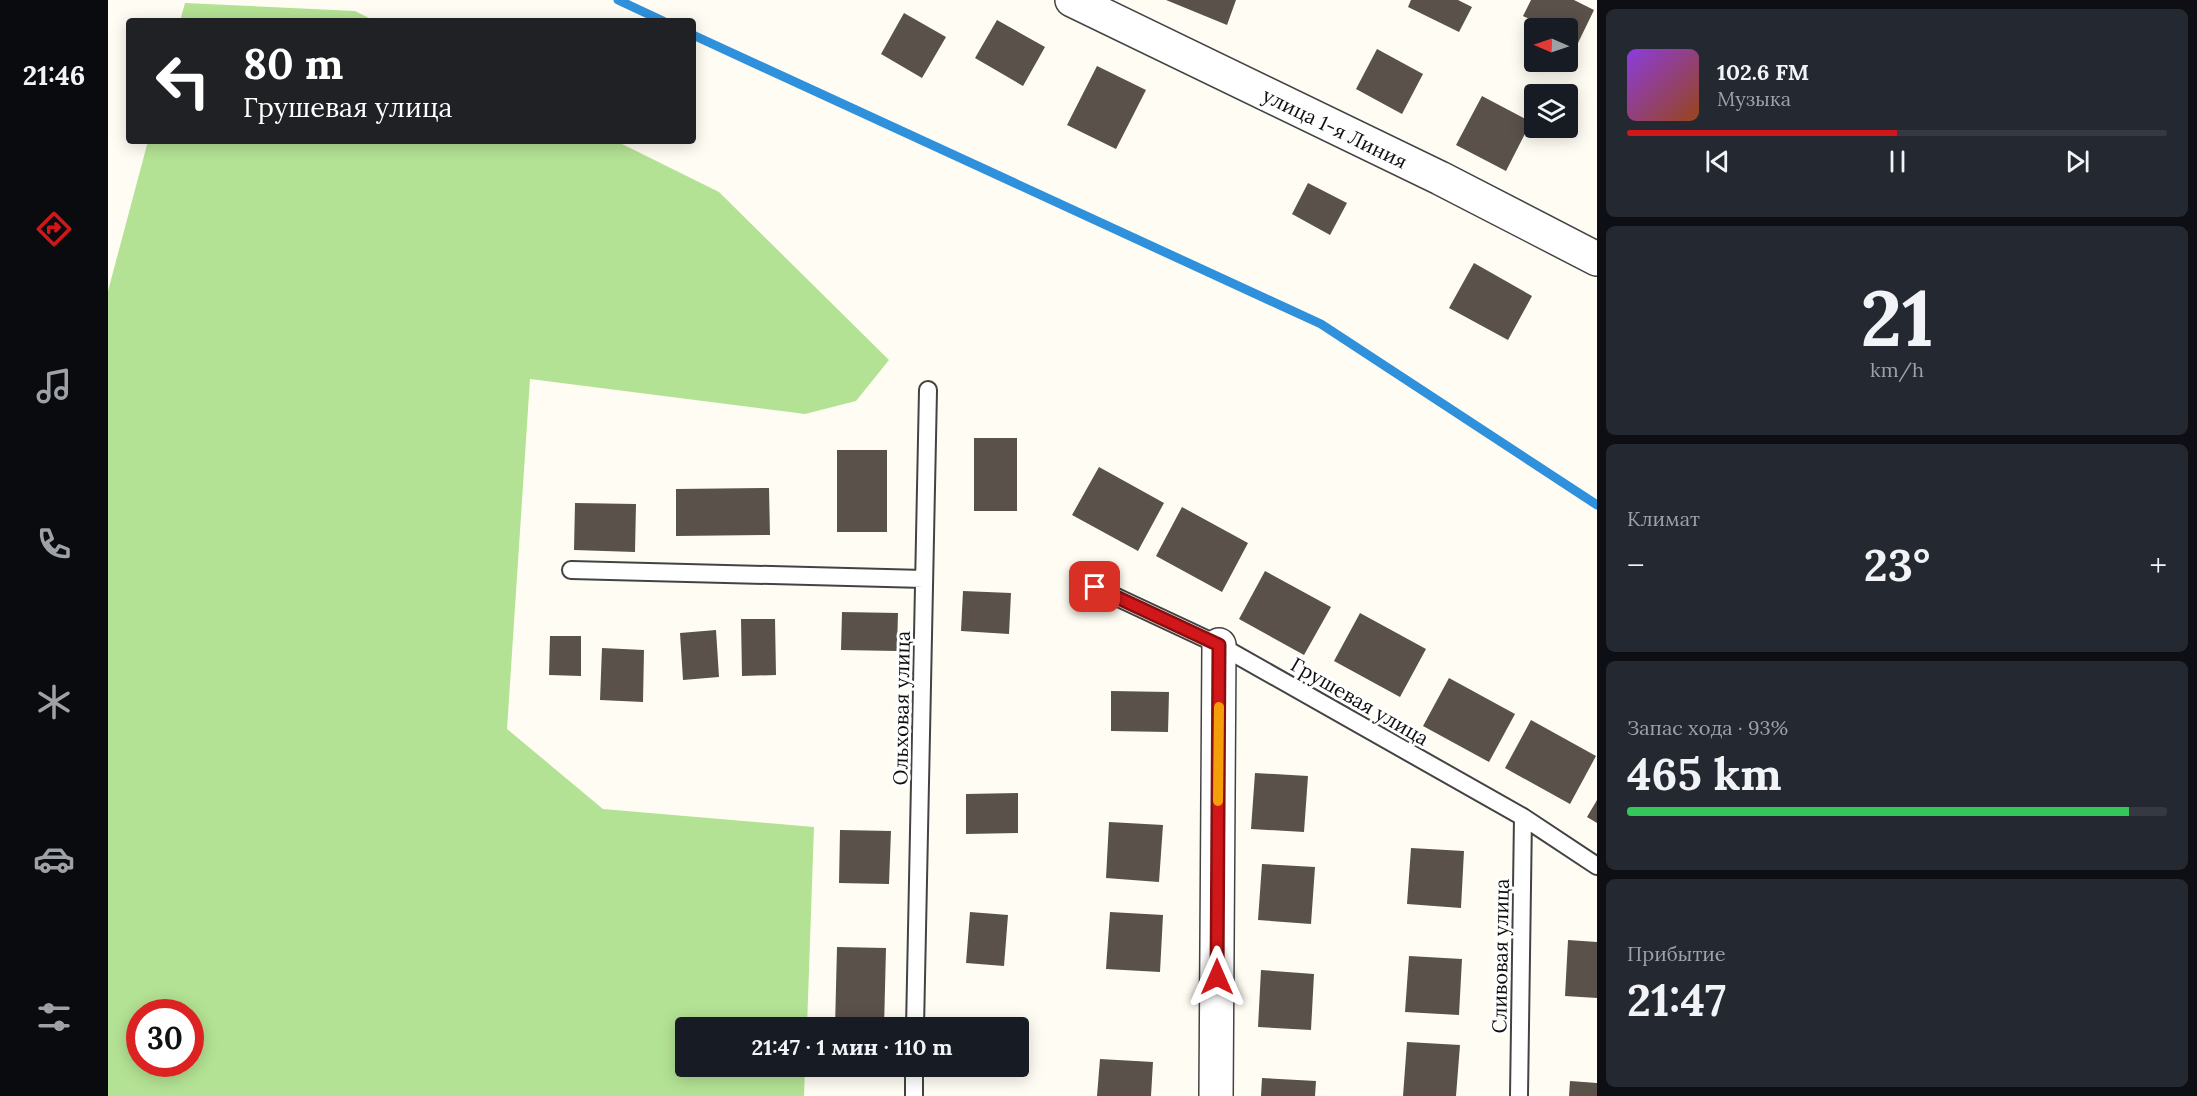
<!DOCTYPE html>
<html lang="ru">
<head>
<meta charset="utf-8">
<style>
  :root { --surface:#171b24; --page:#242831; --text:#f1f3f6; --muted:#9ea1a6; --line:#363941; --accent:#d11719 }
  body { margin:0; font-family:Lora,serif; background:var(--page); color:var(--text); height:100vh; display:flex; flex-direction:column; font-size:22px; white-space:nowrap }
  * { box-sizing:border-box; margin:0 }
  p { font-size:20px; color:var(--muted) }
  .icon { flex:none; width:33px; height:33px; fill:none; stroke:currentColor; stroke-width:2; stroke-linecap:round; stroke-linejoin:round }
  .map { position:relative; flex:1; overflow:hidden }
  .side { display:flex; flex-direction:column; gap:9px; padding:9px; background:#0d0f14; width:600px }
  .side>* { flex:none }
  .hud { position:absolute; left:18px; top:18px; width:570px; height:126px; border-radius:6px; box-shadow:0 3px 15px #0003; background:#202124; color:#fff; overflow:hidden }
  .needle { width:39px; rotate:272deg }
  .controls { position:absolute; left:1416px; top:18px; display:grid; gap:12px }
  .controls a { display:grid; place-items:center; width:54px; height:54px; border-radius:6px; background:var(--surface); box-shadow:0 3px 15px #0003; font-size:30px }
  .speed { position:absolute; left:18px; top:999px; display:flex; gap:12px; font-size:30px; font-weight:700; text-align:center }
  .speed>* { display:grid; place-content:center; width:78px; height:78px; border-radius:50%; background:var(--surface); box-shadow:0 3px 15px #0003; line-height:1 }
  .speed .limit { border:9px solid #d22; background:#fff; color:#111 }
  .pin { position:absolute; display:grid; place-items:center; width:51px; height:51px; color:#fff; margin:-26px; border-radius:12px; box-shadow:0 3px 9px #0006 }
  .me { position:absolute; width:66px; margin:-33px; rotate:0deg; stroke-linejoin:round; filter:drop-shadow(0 0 4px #0008) }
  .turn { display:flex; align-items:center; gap:21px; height:126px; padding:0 18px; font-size:27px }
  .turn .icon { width:78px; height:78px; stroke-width:2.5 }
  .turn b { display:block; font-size:42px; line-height:51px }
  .big { font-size:45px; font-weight:700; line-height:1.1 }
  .side .tile { flex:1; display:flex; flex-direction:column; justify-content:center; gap:9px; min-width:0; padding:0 21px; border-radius:9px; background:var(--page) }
  .side .dial { align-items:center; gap:0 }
  .dial b { font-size:78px; line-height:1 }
  .song { display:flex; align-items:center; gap:18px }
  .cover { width:72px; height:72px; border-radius:9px; background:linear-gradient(135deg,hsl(270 70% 55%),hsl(20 70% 35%)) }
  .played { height:6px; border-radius:3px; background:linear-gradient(90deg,var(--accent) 50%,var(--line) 50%) }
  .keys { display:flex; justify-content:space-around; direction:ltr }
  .heat { display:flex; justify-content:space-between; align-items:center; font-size:33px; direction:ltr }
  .charge { height:9px; border-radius:4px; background:linear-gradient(90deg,#34c759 93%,var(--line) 0) }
  .trip { position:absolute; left:567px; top:1017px; width:354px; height:60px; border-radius:6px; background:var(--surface); box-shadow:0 3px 15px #0003; font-weight:700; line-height:60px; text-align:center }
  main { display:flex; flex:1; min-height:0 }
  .dock { display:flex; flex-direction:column; width:108px; justify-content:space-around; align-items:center; background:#090b0e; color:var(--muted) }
  .dock .icon { width:42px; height:42px }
  .dock .selected { color:var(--accent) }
  .dock b { font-size:27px; color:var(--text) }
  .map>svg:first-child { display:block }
  .forest { fill:#b4e294; fill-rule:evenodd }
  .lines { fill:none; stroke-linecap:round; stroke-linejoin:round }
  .stream { stroke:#2f91dc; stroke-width:9 }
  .building { fill:#5a514b }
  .lane-casing { stroke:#434343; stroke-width:20 }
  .street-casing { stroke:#434343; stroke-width:36 }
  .lane { stroke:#fff; stroke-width:16 }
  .street { stroke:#fff; stroke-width:33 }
  .route-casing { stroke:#880f10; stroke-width:15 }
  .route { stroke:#d11719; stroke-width:10 }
  .slow { stroke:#f59e0b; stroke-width:10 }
  .labels { text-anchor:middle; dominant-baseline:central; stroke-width:6; stroke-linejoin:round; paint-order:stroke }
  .street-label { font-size:20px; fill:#101010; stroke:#fff }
</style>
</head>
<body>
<main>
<nav class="dock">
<b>21:46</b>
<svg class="icon selected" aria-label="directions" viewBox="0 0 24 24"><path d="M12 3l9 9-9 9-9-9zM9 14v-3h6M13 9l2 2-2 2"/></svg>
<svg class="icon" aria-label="music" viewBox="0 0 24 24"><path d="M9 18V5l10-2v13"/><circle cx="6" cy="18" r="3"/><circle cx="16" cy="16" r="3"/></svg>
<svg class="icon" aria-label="phone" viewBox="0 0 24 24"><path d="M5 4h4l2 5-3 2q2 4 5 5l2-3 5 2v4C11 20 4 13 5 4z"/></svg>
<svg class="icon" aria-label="climate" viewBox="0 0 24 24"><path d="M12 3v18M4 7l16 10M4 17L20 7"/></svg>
<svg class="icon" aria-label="car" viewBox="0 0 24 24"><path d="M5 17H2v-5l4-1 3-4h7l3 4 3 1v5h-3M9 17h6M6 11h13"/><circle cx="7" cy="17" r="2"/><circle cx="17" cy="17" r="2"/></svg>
<svg class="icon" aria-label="filters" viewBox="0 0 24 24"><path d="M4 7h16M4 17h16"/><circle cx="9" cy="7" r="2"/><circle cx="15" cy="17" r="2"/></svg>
</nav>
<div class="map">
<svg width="1489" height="1096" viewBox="0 0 1489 1096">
  <rect width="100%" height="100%" fill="#fffdf3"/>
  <path class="forest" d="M77 3 247 11 267 21H72Z
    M40 141H508L611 192 781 360 748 401 697 414 422 379 399 729 495 809 706 827 699 1027 578 1028V1066L697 1067 696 1096H0V291ZM32 1012H82V1064H32Z"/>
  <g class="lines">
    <path class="stream" d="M510 0 555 21
      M585 35 1213 324 1489 505"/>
  </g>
  <path class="building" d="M1058 0H1128L1119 25Z
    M1303 0H1350L1364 7 1351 32 1300 7Z
    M1423 0H1466L1486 10 1470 43 1460 38V28H1441L1415 16Z
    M796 13 838 37 814 78 773 54Z
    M889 20 937 47 915 86 867 58Z
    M1269 49 1315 74 1294 114 1248 89Z
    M989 66 1038 90 1008 149 959 125Z
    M1374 96 1423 122 1398 171 1348 145Z
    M1200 183 1239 203 1222 235 1184 214Z
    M1366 263 1424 296 1400 340 1341 308Z
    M866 438H909V511H866Z
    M729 450H779V532H729Z
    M991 467 1056 503 1030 551 964 515Z
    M661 488 662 535 568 536V489Z
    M467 503 528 504 527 552 466 550Z
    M1074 507 1140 543 1114 592 1048 556Z
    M1157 571 1223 607 1196 655 1131 619Z
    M855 591 903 593 901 634 853 631Z
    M734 612 790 613 789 651 733 650Z
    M1252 613 1318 649 1292 697 1226 661Z
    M633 619H667L668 675 634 676Z
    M608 630 611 677 575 680 572 633Z
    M442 636H473V676L441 675Z
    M494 648 536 650 535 702 492 700Z
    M1341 678 1407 714 1381 762 1315 726Z
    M1003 691 1061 692 1060 732 1003 731Z
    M1423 720 1488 756 1462 804 1397 768Z
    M1147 773 1200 776 1196 832 1143 829Z
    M910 793V833L858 834V794Z
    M1489 800V823L1479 817Z
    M1001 822 1055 825 1051 882 998 878Z
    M732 830 783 831 781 884 731 883Z
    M1303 848 1356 851 1353 908 1299 904Z
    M1154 864 1207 867 1203 924 1150 920Z
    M862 912 900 915 896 966 858 963Z
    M1002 912 1055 915 1052 972 998 969Z
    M1460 940 1489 942V998L1457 996Z
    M729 947 778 948 776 1028H727Z
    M1301 956 1354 959 1351 1015 1297 1012Z
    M1153 970 1206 974 1203 1030 1150 1027Z
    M1299 1042 1352 1045 1348 1096H1295Z
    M992 1059 1045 1062 1043 1096H989Z
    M1154 1078 1208 1081 1207 1096H1153Z
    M1462 1081 1489 1083V1096H1461Z"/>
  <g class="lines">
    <g class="lane-casing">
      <path id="lane" d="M463 570 816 579
        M987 587 1111 645 1415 817 1489 866
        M807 1028 820 390
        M806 1096V1066
        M1411 1096 1415 817"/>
    </g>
    <g class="street-casing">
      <path id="street" d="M964 0 1332 178 1489 259
        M1108 1096 1111 645"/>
    </g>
    <use href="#lane" class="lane"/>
    <use href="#street" class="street"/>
  </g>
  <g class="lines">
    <g class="route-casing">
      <path id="route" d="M987 587 1111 645 1109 977"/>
    </g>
    <use href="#route" class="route"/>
    <path class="slow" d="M1110 801 1111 707"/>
  </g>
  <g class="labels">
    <g class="street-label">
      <text transform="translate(1227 128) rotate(26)">улица 1-я Линия</text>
      <text transform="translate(1252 701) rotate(30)">Грушевая улица</text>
      <text transform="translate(793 708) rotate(-89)">Ольховая улица</text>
      <text transform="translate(1392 956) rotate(-89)">Сливовая улица</text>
    </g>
  </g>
</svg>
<div class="controls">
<a><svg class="needle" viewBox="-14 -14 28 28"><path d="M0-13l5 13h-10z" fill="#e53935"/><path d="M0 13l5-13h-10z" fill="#9ea1a6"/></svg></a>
<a><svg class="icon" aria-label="layers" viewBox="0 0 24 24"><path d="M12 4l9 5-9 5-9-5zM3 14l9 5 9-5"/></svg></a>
</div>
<div class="speed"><div class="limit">30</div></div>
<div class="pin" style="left:987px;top:587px;background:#d93025"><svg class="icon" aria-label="arrive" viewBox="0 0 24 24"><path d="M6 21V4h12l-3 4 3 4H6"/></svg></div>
<svg class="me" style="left:1109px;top:977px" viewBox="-20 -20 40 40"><path d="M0-17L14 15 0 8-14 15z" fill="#d11719" stroke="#fff" stroke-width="4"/></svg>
<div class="trip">21:47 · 1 мин · 110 m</div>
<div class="hud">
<div class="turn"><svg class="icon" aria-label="left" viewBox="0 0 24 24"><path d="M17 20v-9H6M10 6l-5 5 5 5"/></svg><div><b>80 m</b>Грушевая улица</div></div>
</div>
</div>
<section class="side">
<div class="tile">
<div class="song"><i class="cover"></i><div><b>102.6 FM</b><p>Музыка</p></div></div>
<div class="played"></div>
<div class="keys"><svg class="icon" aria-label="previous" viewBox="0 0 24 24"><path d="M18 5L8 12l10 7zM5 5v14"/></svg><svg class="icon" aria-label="pause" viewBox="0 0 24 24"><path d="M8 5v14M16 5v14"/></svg><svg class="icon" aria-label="next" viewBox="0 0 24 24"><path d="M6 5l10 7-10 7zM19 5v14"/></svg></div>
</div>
<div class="tile dial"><b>21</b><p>km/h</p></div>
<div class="tile"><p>Климат</p>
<div class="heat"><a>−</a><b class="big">23°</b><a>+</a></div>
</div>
<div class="tile"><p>Запас хода · 93%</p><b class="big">465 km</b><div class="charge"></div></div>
<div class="tile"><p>Прибытие</p><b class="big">21:47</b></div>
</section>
</main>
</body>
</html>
